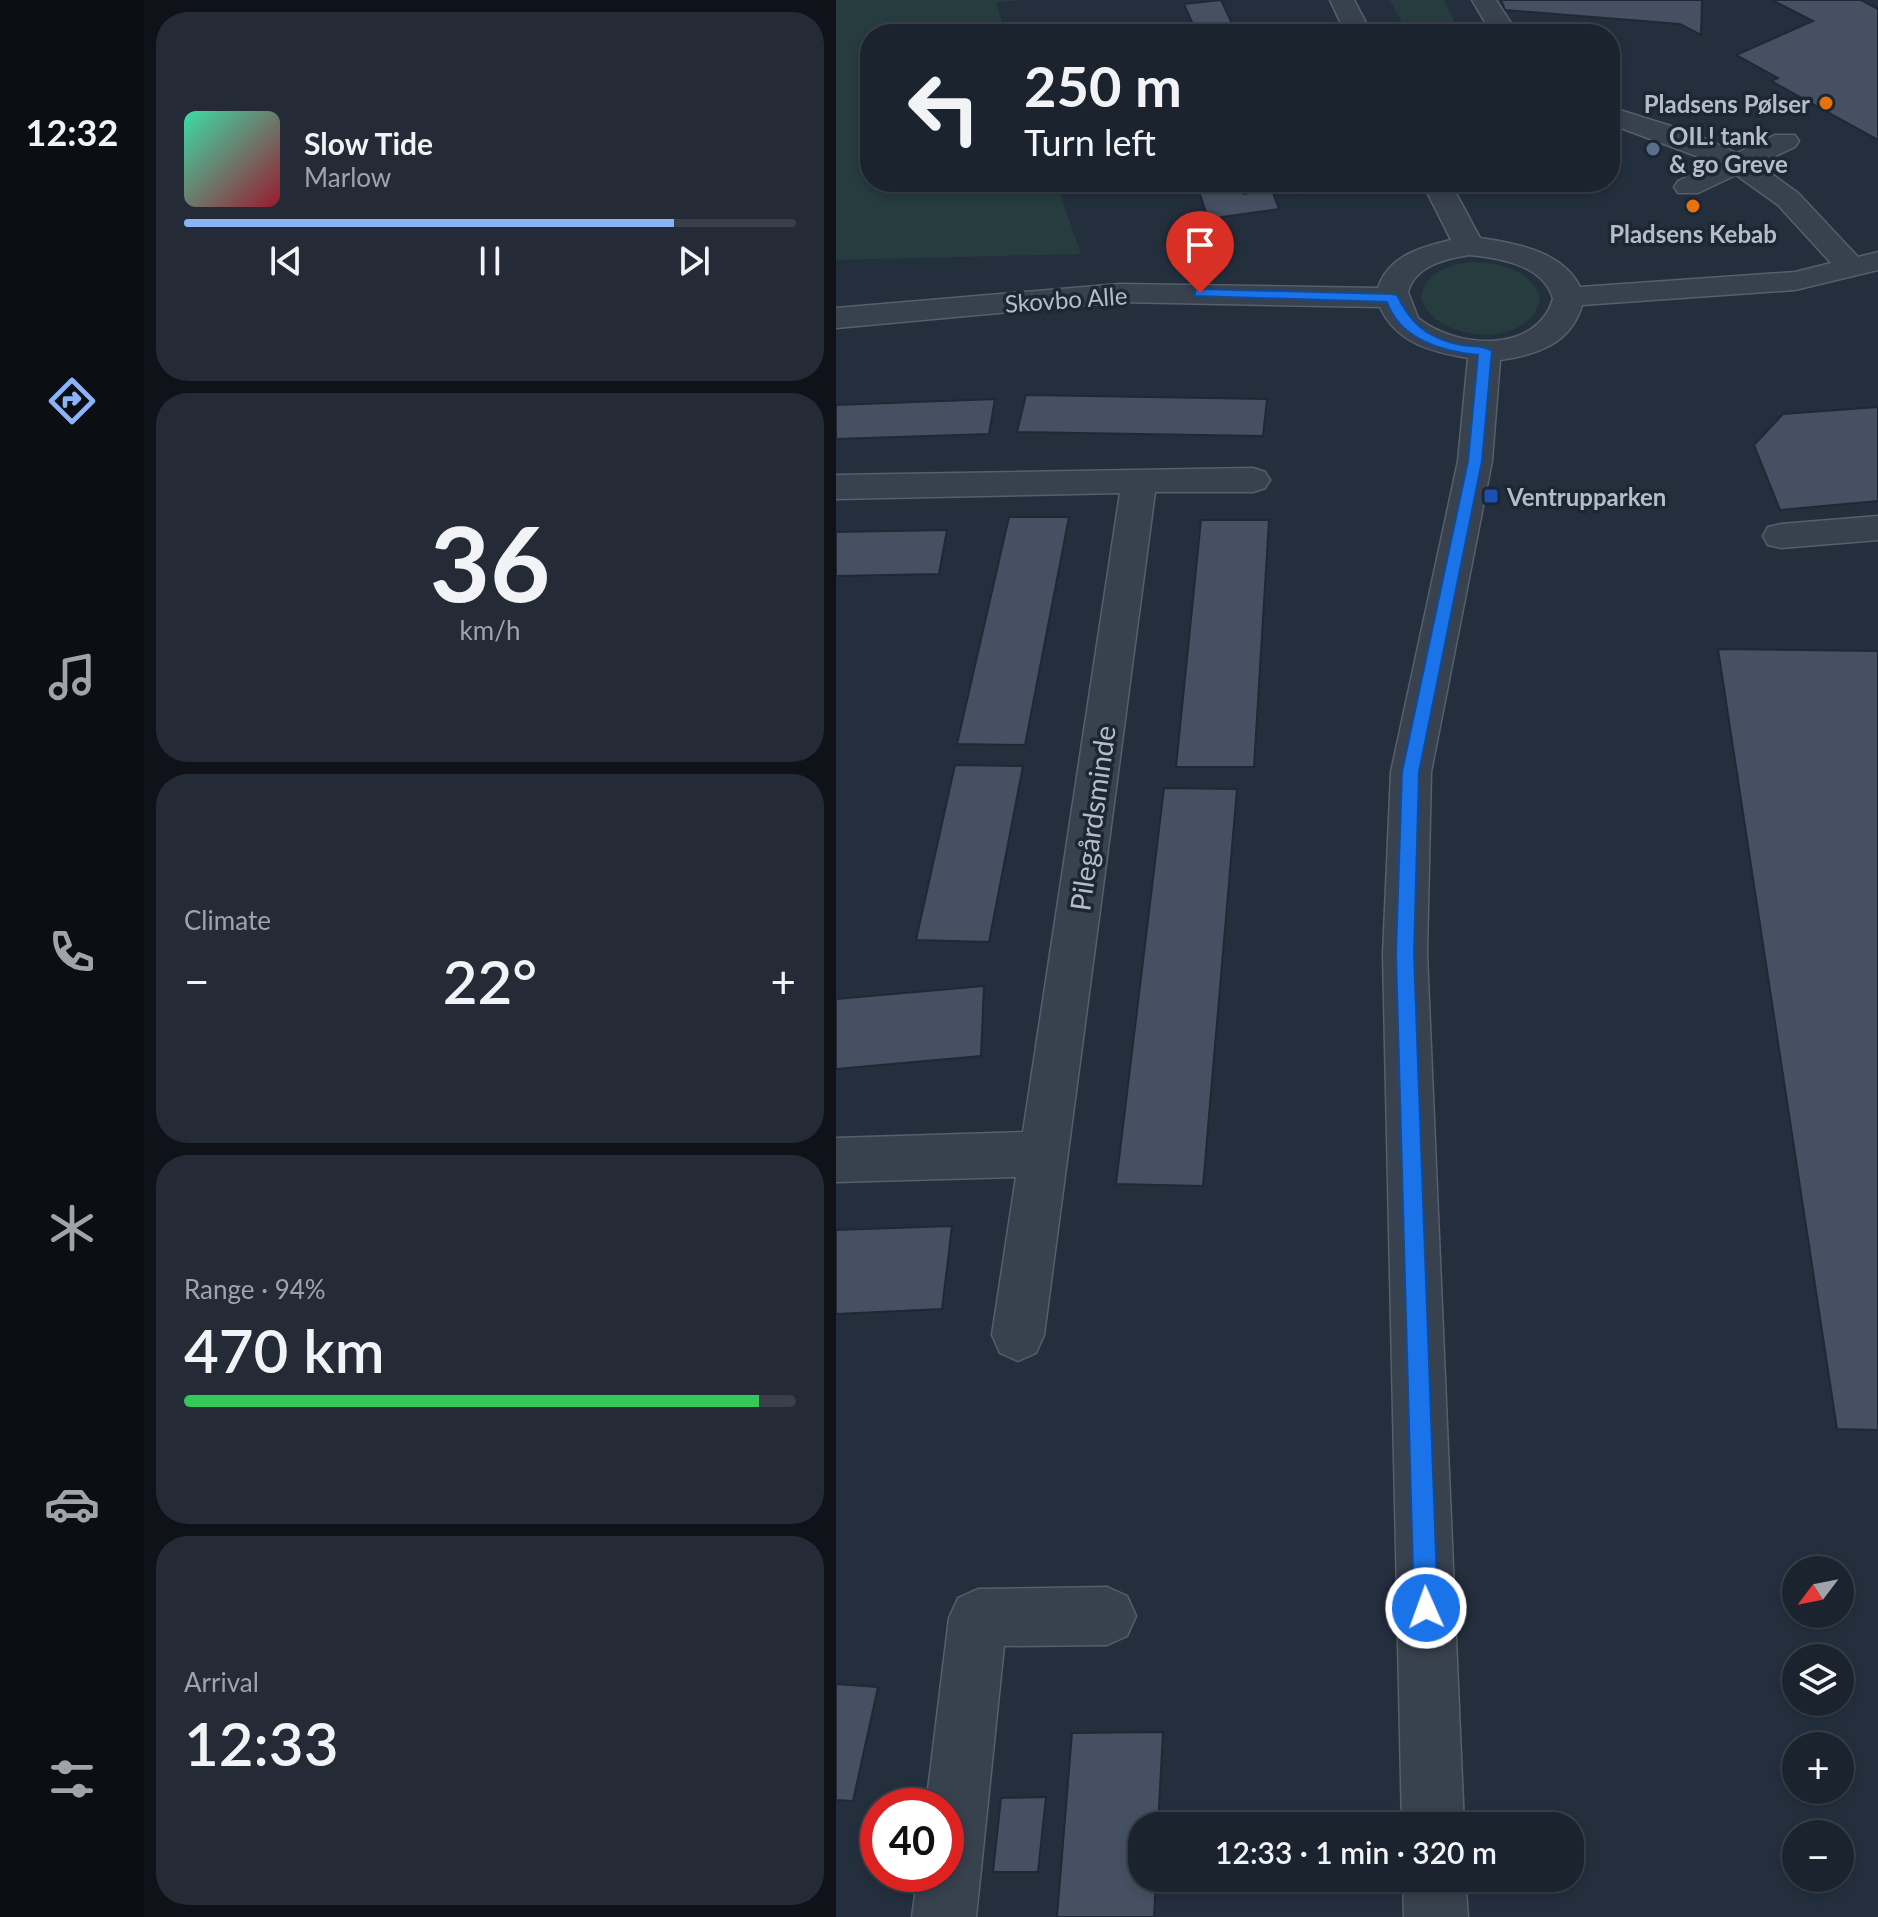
<!DOCTYPE html>
<html lang="en">
<head>
<meta charset="utf-8">
<style>
  :root { --surface:#1b232e; --page:#242b36; --text:#f1f3f6; --muted:#a0a4aa; --line:#39404a; --accent:#8ab4f8 }
  body { margin:0; font-family:Lato,sans-serif; background:var(--page); color:var(--text); height:100vh; display:flex; flex-direction:column; font-size:30px; white-space:nowrap }
  * { box-sizing:border-box; margin:0 }
  p { font-size:26px; color:var(--muted) }
  .icon { flex:none; width:44px; height:44px; fill:none; stroke:currentColor; stroke-width:2; stroke-linecap:round; stroke-linejoin:round }
  .map { position:relative; flex:1; overflow:hidden }
  .panel { display:flex; flex-direction:column; gap:12px; padding:12px; background:#0f1319; width:692px }
  .panel>* { flex:none }
  .hud { position:absolute; left:24px; top:24px; width:760px; height:168px; border-radius:32px; box-shadow:0 4px 12px #0003,0 0 0 2px var(--line); background:#1b232e; color:var(--text); overflow:hidden }
  .needle { width:52px; rotate:238deg }
  .controls { position:absolute; left:946px; top:1556px; display:grid; gap:16px }
  .controls a { display:grid; place-items:center; width:72px; height:72px; border-radius:50%; background:var(--surface); box-shadow:0 4px 12px #0003,0 0 0 2px var(--line); font-size:40px }
  .speed { position:absolute; left:24px; top:1788px; display:flex; gap:16px; font-size:40px; font-weight:700; text-align:center }
  .speed>* { display:grid; place-content:center; width:104px; height:104px; border-radius:50%; background:var(--surface); box-shadow:0 4px 12px #0003,0 0 0 2px var(--line); line-height:1 }
  .speed .limit { border:12px solid #d22; background:#fff; color:#111 }
  .pin { position:absolute; display:grid; place-items:center; width:68px; height:68px; color:#fff; margin:-82px -34px; border-radius:50% 50% 50% 0; rotate:-45deg; box-shadow:0 0 8px #0007 }
  .pin .icon { rotate:45deg }
  .me { position:absolute; width:88px; margin:-44px; rotate:358deg; stroke-linejoin:round; filter:drop-shadow(0 0 6px #0008) }
  .turn { display:flex; align-items:center; gap:28px; height:168px; padding:0 32px; font-size:36px }
  .turn .icon { width:104px; height:104px; stroke-width:2.5 }
  .turn b { display:block; font-size:56px; line-height:68px }
  .big { font-size:60px; font-weight:600; line-height:1.1 }
  .panel .tile { flex:1; display:flex; flex-direction:column; justify-content:center; gap:12px; min-width:0; padding:0 28px; border-radius:32px; background:var(--page) }
  .panel .dial { align-items:center; gap:0 }
  .dial b { font-size:104px; line-height:1 }
  .song { display:flex; align-items:center; gap:24px }
  .cover { width:96px; height:96px; border-radius:12px; background:linear-gradient(135deg,hsl(160 70% 55%),hsl(350 70% 35%)) }
  .played { height:8px; border-radius:4px; background:linear-gradient(90deg,var(--accent) 80%,var(--line) 80%) }
  .keys { display:flex; justify-content:space-around; direction:ltr }
  .heat { display:flex; justify-content:space-between; align-items:center; font-size:44px; direction:ltr }
  .charge { height:12px; border-radius:6px; background:linear-gradient(90deg,#34c759 94%,var(--line) 0) }
  .trip { position:absolute; left:292px; top:1812px; width:456px; height:80px; border-radius:32px; background:var(--surface); box-shadow:0 4px 12px #0003,0 0 0 2px var(--line); font-weight:600; line-height:80px; text-align:center }
  main { display:flex; flex:1; min-height:0 }
  .tab-bar { display:flex; flex-direction:column; width:144px; justify-content:space-around; align-items:center; background:#0b0e12; color:var(--muted) }
  .tab-bar .icon { width:56px; height:56px }
  .tab-bar .selected { color:var(--accent) }
  .tab-bar b { font-size:36px; color:var(--text) }
  .map>svg:first-child { display:block }
  .green { fill:#263c3f }
  .building { fill:#455162; stroke:#1f2835; stroke-width:2 }
  .lines { fill:none; stroke-linecap:round; stroke-linejoin:round }
  .minor-casing { stroke:#565f6c; stroke-width:3 }
  .minor { fill:#38414e; fill-rule:evenodd }
  .route { fill:#1a73e8; stroke:#114b97; stroke-width:2 }
  .food-dot { fill:#e8710a; stroke:#1d2633; stroke-width:3 }
  .service-dot { fill:#5c6f8a; stroke:#1d2633; stroke-width:3 }
  .transit-dot { fill:#1a4fb4; stroke:#1d2633; stroke-width:3 }
  .labels { text-anchor:middle; dominant-baseline:central; stroke-width:7; stroke-linejoin:round; paint-order:stroke }
  .far-poi-label { font-size:24px; font-weight:bold; fill:#b4bcc9; stroke:#1d2633; text-anchor:start }
  .far-street-label { font-size:24px; fill:#b4bcc9; stroke:#1d2633 }
  .street-label { font-size:28px; fill:#b4bcc9; stroke:#1d2633 }
</style>
</head>
<body>
<main>
<nav class="tab-bar">
<b>12:32</b>
<svg class="icon selected" aria-label="directions" viewBox="0 0 24 24"><path d="M12 3l9 9-9 9-9-9zM9 14v-3h6M13 9l2 2-2 2"/></svg>
<svg class="icon" aria-label="music" viewBox="0 0 24 24"><path d="M9 18V5l10-2v13"/><circle cx="6" cy="18" r="3"/><circle cx="16" cy="16" r="3"/></svg>
<svg class="icon" aria-label="phone" viewBox="0 0 24 24"><path d="M5 4h4l2 5-3 2q2 4 5 5l2-3 5 2v4C11 20 4 13 5 4z"/></svg>
<svg class="icon" aria-label="climate" viewBox="0 0 24 24"><path d="M12 3v18M4 7l16 10M4 17L20 7"/></svg>
<svg class="icon" aria-label="car" viewBox="0 0 24 24"><path d="M5 17H2v-5l4-1 3-4h7l3 4 3 1v5h-3M9 17h6M6 11h13"/><circle cx="7" cy="17" r="2"/><circle cx="17" cy="17" r="2"/></svg>
<svg class="icon" aria-label="filters" viewBox="0 0 24 24"><path d="M4 7h16M4 17h16"/><circle cx="9" cy="7" r="2"/><circle cx="15" cy="17" r="2"/></svg>
</nav>
<section class="panel">
<div class="tile">
<div class="song"><i class="cover"></i><div><b>Slow Tide</b><p>Marlow</p></div></div>
<div class="played"></div>
<div class="keys"><svg class="icon" aria-label="previous" viewBox="0 0 24 24"><path d="M18 5L8 12l10 7zM5 5v14"/></svg><svg class="icon" aria-label="pause" viewBox="0 0 24 24"><path d="M8 5v14M16 5v14"/></svg><svg class="icon" aria-label="next" viewBox="0 0 24 24"><path d="M6 5l10 7-10 7zM19 5v14"/></svg></div>
</div>
<div class="tile dial"><b>36</b><p>km/h</p></div>
<div class="tile"><p>Climate</p>
<div class="heat"><a>−</a><b class="big">22°</b><a>+</a></div>
</div>
<div class="tile"><p>Range · 94%</p><b class="big">470 km</b><div class="charge"></div></div>
<div class="tile"><p>Arrival</p><b class="big">12:33</b></div>
</section>
<div class="map">
<svg width="1042" height="1917" viewBox="0 0 1042 1917">
  <rect width="100%" height="100%" fill="#242f3e"/>
  <path class="green" d="M0 0H183L160 3 170 34H34V182H220L245 254 0 260Z
    M554 0H608L624 34H572Z
    M636 262C664 263 696 269 704 299 694 350 597 343 585 297 590 271 613 265 636 262Z"/>
  <path class="building" d="M385 0 401 34H361L348 4Z
    M665 0H866L865 35 844 24 669 10Z
    M936 0H1025L1042 9V140L935 81 942 78 900 55 977 21Z
    M360 182H403L408 194 436 190 443 209 372 219Z
    M446 182H495L496 184 460 195Z
    M190 395 431 399 427 436 181 432Z
    M159 399 153 434 0 439V405Z
    M1042 407V501L944 510 918 445 947 414Z
    M173 517H233L189 745 121 744Z
    M365 520H433L418 767H340Z
    M111 530 103 574 0 576V532Z
    M882 649 1042 651V1430L1001 1429Z
    M119 765 187 766 153 942 80 940Z
    M328 788 401 789 367 1186 280 1184Z
    M148 986 145 1056 0 1069V999Z
    M116 1226 106 1309 0 1314V1230Z
    M0 1684 42 1687 17 1801 0 1800Z
    M327 1732 322 1826H306V1878H320L318 1917H221L236 1733Z
    M210 1797 202 1872H157L165 1798Z"/>
  <g class="lines">
    <g class="minor-casing">
      <path id="minor" d="M494 0H518L536 34H510Z
        M636 0H660L682 34H656Z
        M774 107 854 132 901 153 939 135H959L963 141 959 147 922 164 962 193 1022 257 1042 252V270L959 290 746 305C735 344 700 355 664 360L656 461 595 772 591 954 628 1826H566L547 954 555 772 622 461 632 358C596 352 560 343 544 307L284 302 0 328V308L284 284 542 288C552 256 585 247 615 240L586 182H614L644 238C680 243 727 252 744 287L959 272 995 263 942 205 900 175 862 193H842L838 187 842 181 879 163 774 124ZM633 255C664 258 708 265 717 299 701 354 620 349 582 318L572 292C579 266 609 259 633 255Z
        M417 468 429 472 434 480 429 488 417 492H319L208 1335 200 1353 182 1361 164 1353 156 1335 180 1177 0 1182V1138L187 1132 284 493 0 499V475Z
        M1042 516V540L945 548 932 545 927 536 932 527 945 524Z
        M271 1587 291 1596 300 1616 291 1636 271 1645 168 1646 140 1917H76L82 1874H110V1806H90L113 1618 122 1598 142 1589Z
        M567 1878H629L632 1917H568Z"/>
    </g>
    <use href="#minor" class="minor"/>
  </g>
  <path class="route" d="M364 289 556 294 561 295C575 324 591 338 625 345 636 347 647 345 656 351L646 461 583 772 578 954 602 1608 598 1616 590 1620 581 1616 578 1608 560 954 566 772 632 461 642 355C606 352 564 339 551 302L359 296V290Z"/>
  <g class="food-dot">
    <circle cx="990" cy="103" r="8"/>
    <circle cx="857" cy="206" r="8"/>
  </g>
  <circle class="service-dot" cx="817" cy="149" r="8"/>
  <rect class="transit-dot" x="647" y="488" width="16" height="16" rx="4"/>
  <g class="labels">
    <g class="far-poi-label">
      <text x="974" y="103" text-anchor="end">Pladsens Pølser</text>
      <text x="833" y="135">OIL! tank<tspan x="833" dy="28">&amp; go Greve</tspan></text>
      <text x="857" y="233" text-anchor="middle">Pladsens Kebab</text>
      <text x="671" y="496">Ventrupparken</text>
    </g>
    <g class="far-street-label">
      <text transform="translate(230 299) rotate(-4)">Skovbo Alle</text>
    </g>
    <g class="street-label">
      <text transform="translate(256 818) rotate(-82)">Pilegårdsminde</text>
    </g>
  </g>
</svg>
<div class="controls">
<a><svg class="needle" viewBox="-14 -14 28 28"><path d="M0-13l5 13h-10z" fill="#e53935"/><path d="M0 13l5-13h-10z" fill="#a0a4aa"/></svg></a>
<a><svg class="icon" aria-label="layers" viewBox="0 0 24 24"><path d="M12 4l9 5-9 5-9-5zM3 14l9 5 9-5"/></svg></a>
<a>+</a>
<a>−</a>
</div>
<div class="speed"><div class="limit">40</div></div>
<div class="pin" style="left:364px;top:293px;background:#d93025"><svg class="icon" aria-label="arrive" viewBox="0 0 24 24"><path d="M6 21V4h12l-3 4 3 4H6"/></svg></div>
<svg class="me" style="left:590px;top:1608px" viewBox="-20 -20 40 40"><circle r="17" fill="#1a73e8" stroke="#fff" stroke-width="3"/><path d="M0-11L8 9 0 5-8 9z" fill="#fff"/></svg>
<div class="trip">12:33 · 1 min · 320 m</div>
<div class="hud">
<div class="turn"><svg class="icon" aria-label="left" viewBox="0 0 24 24"><path d="M17 20v-9H6M10 6l-5 5 5 5"/></svg><div><b>250 m</b>Turn left</div></div>
</div>
</div>
</main>
</body>
</html>
